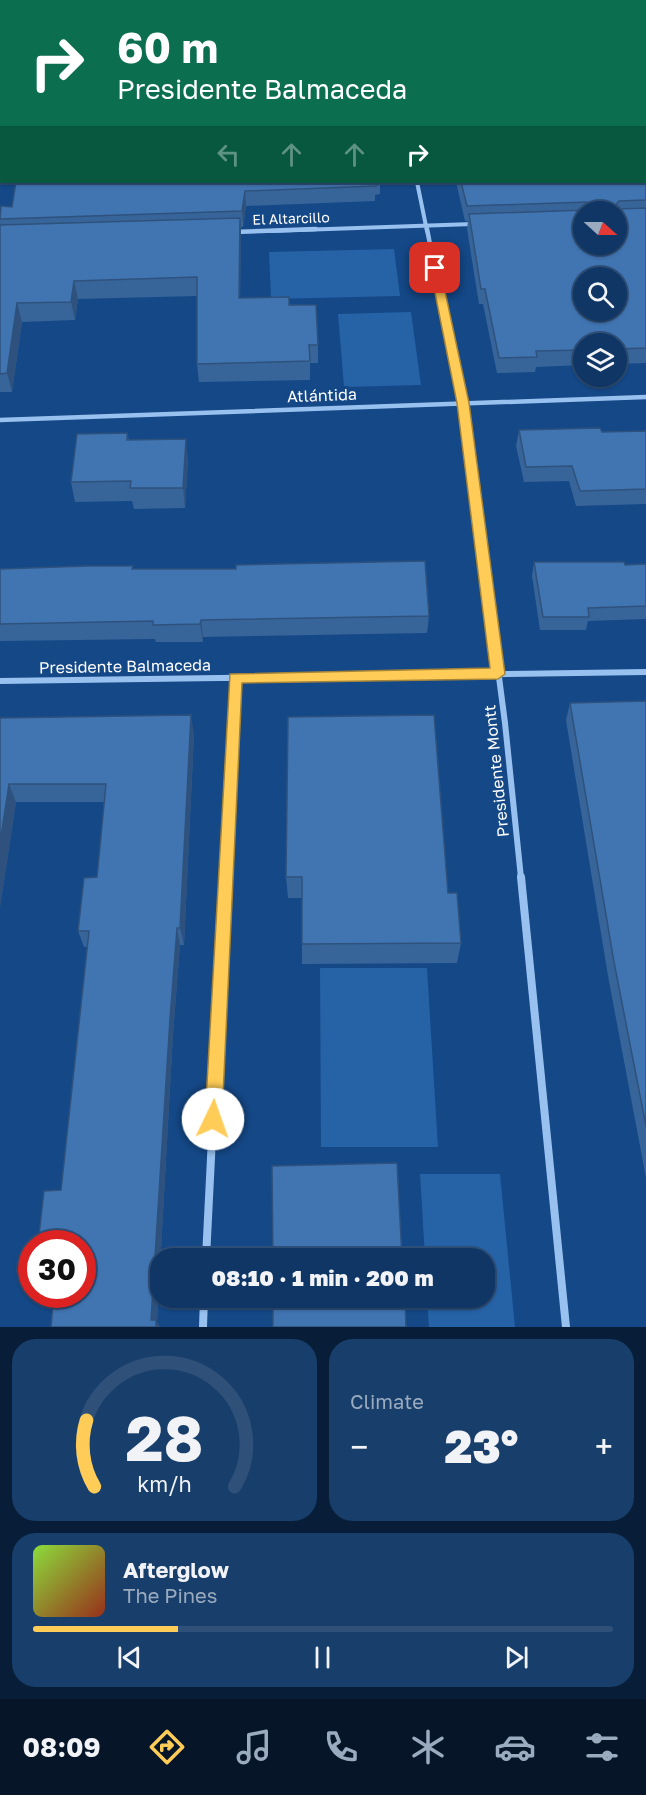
<!DOCTYPE html>
<html lang="en">
<head>
<meta charset="utf-8">
<style>
  :root { --surface:#0f3665; --page:#183e6b; --text:#f1f3f6; --muted:#9babbf; --line:#2f5079; --accent:#ffcc57 }
  body { margin:0; font-family:"Golos Text",sans-serif; background:var(--page); color:var(--text); height:100vh; display:flex; flex-direction:column; font-size:22px; white-space:nowrap }
  * { box-sizing:border-box; margin:0 }
  p { font-size:20px; color:var(--muted) }
  .icon { flex:none; width:33px; height:33px; fill:none; stroke:currentColor; stroke-width:2; stroke-linecap:round; stroke-linejoin:round }
  .map { position:relative; height:1327px; overflow:hidden }
  .sheet { display:flex; flex-direction:column; gap:12px; padding:12px; background:#081e38; flex:1 }
  .sheet>* { flex:none }
  .hud { position:absolute; left:0px; top:0px; width:646px; height:183px; box-shadow:0 2px 4px #0004,0 0 0 2px var(--line); background:#0b6e4f; color:#fff; overflow:hidden }
  .needle { width:39px; rotate:111deg }
  .tools { position:absolute; left:573px; top:201px; display:grid; gap:12px }
  .tools a { display:grid; place-items:center; width:54px; height:54px; border-radius:50%; background:var(--surface); box-shadow:0 2px 4px #0004,0 0 0 2px var(--line); font-size:30px }
  .speed { position:absolute; left:18px; top:1230px; display:flex; gap:12px; font-size:30px; font-weight:700; text-align:center }
  .speed>* { display:grid; place-content:center; width:78px; height:78px; border-radius:50%; background:var(--surface); box-shadow:0 2px 4px #0004,0 0 0 2px var(--line); line-height:1 }
  .speed .limit { border:9px solid #d22; background:#fff; color:#111 }
  .pin { position:absolute; display:grid; place-items:center; width:51px; height:51px; color:#fff; margin:-26px; border-radius:12px; box-shadow:0 3px 9px #0006 }
  .me { position:absolute; width:66px; margin:-33px; rotate:3deg; stroke-linejoin:round; filter:drop-shadow(0 0 4px #0008) }
  .turn { display:flex; align-items:center; gap:21px; height:126px; padding:0 18px; font-size:27px }
  .turn .icon { width:78px; height:78px; stroke-width:2.5 }
  .turn b { display:block; font-size:42px; line-height:51px }
  .lanes { display:flex; align-items:center; height:57px; padding:0 18px; background:#0003; justify-content:center; gap:30px; direction:ltr }
  .lanes .off { opacity:.35 }
  .big { font-size:45px; font-weight:800; line-height:1.1 }
  .sheet .widget { flex:1; display:flex; flex-direction:column; justify-content:center; gap:9px; min-width:0; padding:0 21px; border-radius:24px; background:var(--page) }
  .sheet .dial { align-items:center; gap:0 }
  .dial svg { height:156px; overflow:visible; fill:none; stroke:var(--line); stroke-width:7; stroke-linecap:round; text-anchor:middle }
  .dial text { fill:var(--text); stroke:none }
  .song { display:flex; align-items:center; gap:18px }
  .cover { width:72px; height:72px; border-radius:9px; background:linear-gradient(135deg,hsl(90 70% 55%),hsl(10 70% 35%)) }
  .played { height:6px; border-radius:3px; background:linear-gradient(90deg,var(--accent) 25%,var(--line) 25%) }
  .keys { display:flex; justify-content:space-around; direction:ltr }
  .heat { display:flex; justify-content:space-between; align-items:center; font-size:33px; direction:ltr }
  .sheet .tiles { flex:1; display:grid; gap:12px; grid-template-columns:1fr 1fr }
  .widget:last-child { grid-column:span 2 }
  .trip { position:absolute; left:150px; top:1248px; width:345px; height:60px; border-radius:24px; background:var(--surface); box-shadow:0 2px 4px #0004,0 0 0 2px var(--line); font-weight:800; line-height:60px; text-align:center }
  .tabs { display:flex; height:96px; justify-content:space-around; align-items:center; background:#061628; color:var(--muted) }
  .tabs .icon { width:42px; height:42px }
  .tabs .selected { color:var(--accent) }
  .tabs b { font-size:27px; color:var(--text) }
  .map>svg:first-child { display:block }
  .green { fill:#2662a6 }
  .lines { fill:none; stroke-linecap:round; stroke-linejoin:round }
  .street-far3 { stroke:#99c1ef; stroke-width:4 }
  .street-far2 { stroke:#99c1ef; stroke-width:4.5 }
  .street-far1 { stroke:#99c1ef; stroke-width:6 }
  .street { stroke:#99c1ef; stroke-width:8 }
  .wall { fill:#386599 }
  .shaded-wall { fill:#2e527d }
  .building { fill:#4175b2; stroke:#2e527d; stroke-width:1.5; fill-rule:evenodd }
  .route { fill:#ffcc57; stroke:#a68539; stroke-width:1.5 }
  .labels { text-anchor:middle; dominant-baseline:central; stroke-width:6; stroke-linejoin:round; paint-order:stroke }
  .far-street-label { font-size:14px; fill:#fff; stroke:#144887 }
  .street-label { font-size:16px; fill:#fff; stroke:#144887 }
</style>
</head>
<body>
<div class="map">
<svg width="646" height="1327" viewBox="0 0 646 1327">
  <rect width="100%" height="100%" fill="#144887"/>
  <path class="green" d="M394 249 400 296 271 299 269 252Z
    M411 312 421 385 344 387 338 314Z
    M320 968H427L438 1147H321Z
    M420 1174H500L515 1327H429L427 1298H484V1258H425Z"/>
  <g class="lines">
    <path class="street-far3" d="M417 182 427 231
      M271 231 473 224"/>
    <path class="street-far2" d="M427 229 467 430 478 518
      M234 232 316 229
      M0 420 646 397"/>
    <path class="street-far1" d="M478 517 505 723 521 878
      M0 681 646 672
      M225 878 235 678"/>
    <path class="street" d="M521 877 566 1327
      M206 1258 225 877
      M203 1327 204 1298"/>
  </g>
  <path class="wall" d="M0 0H18L17 2H2V34H0Z
    M501 0H646V363L616 364V344H584V365L536 367 535 372 497 373 483 304H479L467 229 468 221H465L456 182H645V2H502Z
    M16 182H380V194L375 195V201L246 206 243 227H241L240 298 289 297V305L318 345V363H310V380L199 382 197 364V296L78 299 75 320 22 322 12 392H0V212L12 207Z
    M519 430 602 432 646 431V504L576 506 569 481 524 482 516 446Z
    M127 433 129 440 188 459 185 508 134 509 132 501 75 502 71 482Z
    M534 562 625 565 646 564V619L588 621 586 630H540L532 576Z
    M0 569H133L429 616 427 633 203 637V642H156L155 639 0 641Z
    M646 701V1178L608 976 566 720 570 703Z
    M288 717 448 893 461 943 457 963 302 964V898H288L286 877Z
    M0 718 194 734 184 945H180L173 1034 157 1321 82 1294 61 1190 88 947H84L78 931 97 877 104 802H16L0 907Z"/>
  <path class="shaded-wall" d="M245 191 246 206 243 227 242 211Z
    M240 218 241 236 240 317 239 298Z
    M74 281 78 299 75 320 71 302Z
    M17 303 22 322 12 392 7 373Z
    M186 439 188 459 185 508 183 488Z
    M201 620 203 637V642L200 624Z
    M191 715 194 734 184 945 180 928Z
    M9 784 16 802 0 907V843Z
    M177 928 180 945 173 1034 157 1321 160 1327H155L151 1320 170 1019Z"/>
  <path class="building" d="M0 0H13V2H2V24H0Z
    M251 0H353V2H251Z
    M507 0H646V200L619 201 615 206 619 209 646 208V348L616 349V344H584V350L536 351 537 357 499 358 485 289H481L469 214 587 210 591 205 587 202 467 206 461 182H645V2H508ZM584 212H616V244H584ZM584 278H616V310H584Z
    M16 182H375L376 186 245 191 242 211 0 219 1 206 12 207Z
    M240 218 239 298 289 297V305H316L318 345H309L310 361 197 364V277L74 281 71 302 17 303 7 373 0 374V225Z
    M600 428 602 432 646 431V489L580 491 572 466 526 467 519 430Z
    M127 433V440L186 439 183 488H130L131 481 71 482 77 434Z
    M425 561 429 616 201 620 200 624 153 625V621L0 624V569L87 566H133L132 569H236V565Z
    M534 562H624L625 565 646 564V606L588 608 589 617H543Z
    M646 701V1126L614 962 570 703Z
    M191 715 180 928H177L170 1019 151 1320H156V1327H51L54 1294H82V1244H38L44 1191 61 1190 89 931H78L84 878 97 877 106 784H9L0 843V718Z
    M434 715 448 893H457L461 943 302 944V877H286L288 717Z
    M397 1163 402 1258H273L272 1166Z
    M273 1298H405L406 1327H273Z"/>
  <path class="route" d="M435 265 440 268 469 403 505 674 498 679 242 683 222 1119 220 1125 213 1128 207 1125 205 1119 230 674 490 668 457 403 430 268Z"/>
  <g class="labels">
    <g class="far-street-label">
      <text transform="translate(291 218) rotate(-2)">El Altarcillo</text>
    </g>
    <g class="street-label">
      <text transform="translate(322 395) rotate(-2)">Atlántida</text>
      <text transform="translate(125 666) rotate(-1)">Presidente Balmaceda</text>
      <text transform="translate(496 771) rotate(-96)">Presidente Montt</text>
    </g>
  </g>
</svg>
<div class="tools">
<a><svg class="needle" viewBox="-14 -14 28 28"><path d="M0-13l5 13h-10z" fill="#e53935"/><path d="M0 13l5-13h-10z" fill="#9babbf"/></svg></a>
<a><svg class="icon" aria-label="search" viewBox="0 0 24 24"><circle cx="10" cy="10" r="6"/><path d="M15 15l6 6"/></svg></a>
<a><svg class="icon" aria-label="layers" viewBox="0 0 24 24"><path d="M12 4l9 5-9 5-9-5zM3 14l9 5 9-5"/></svg></a>
</div>
<div class="speed"><div class="limit">30</div></div>
<div class="pin" style="left:435px;top:268px;background:#d93025"><svg class="icon" aria-label="arrive" viewBox="0 0 24 24"><path d="M6 21V4h12l-3 4 3 4H6"/></svg></div>
<svg class="me" style="left:213px;top:1119px" viewBox="-20 -20 40 40"><circle r="19" fill="#fff"/><path d="M0-13L10 11 0 6-10 11z" fill="#ffcc57"/></svg>
<div class="trip">08:10 · 1 min · 200 m</div>
<div class="hud">
<div class="turn"><svg class="icon" aria-label="right" viewBox="0 0 24 24"><path d="M7 20v-9h11M14 6l5 5-5 5"/></svg><div><b>60 m</b>Presidente Balmaceda</div></div>
<div class="lanes"><svg class="icon off" aria-label="left" viewBox="0 0 24 24"><path d="M17 20v-9H6M10 6l-5 5 5 5"/></svg><svg class="icon off" aria-label="ahead" viewBox="0 0 24 24"><path d="M12 20V5M6 11l6-6 6 6"/></svg><svg class="icon off" aria-label="ahead" viewBox="0 0 24 24"><path d="M12 20V5M6 11l6-6 6 6"/></svg><svg class="icon" aria-label="right" viewBox="0 0 24 24"><path d="M7 20v-9h11M14 6l5 5-5 5"/></svg></div>
</div>
</div>
<section class="sheet">
<div class="tiles">
<div class="widget dial"><svg viewBox="0 0 100 80">
<path d="M14 69A42 42 0 1 1 86 69"/>
<path d="M14 69A42 42 0 0 1 10 35" stroke="#ffcc57"/>
<text x="50" y="56" font-size="32" font-weight="700">28</text>
<text x="50" y="72" font-size="11">km/h</text>
</svg></div>
<div class="widget"><p>Climate</p>
<div class="heat"><a>−</a><b class="big">23°</b><a>+</a></div>
</div>
<div class="widget">
<div class="song"><i class="cover"></i><div><b>Afterglow</b><p>The Pines</p></div></div>
<div class="played"></div>
<div class="keys"><svg class="icon" aria-label="previous" viewBox="0 0 24 24"><path d="M18 5L8 12l10 7zM5 5v14"/></svg><svg class="icon" aria-label="pause" viewBox="0 0 24 24"><path d="M8 5v14M16 5v14"/></svg><svg class="icon" aria-label="next" viewBox="0 0 24 24"><path d="M6 5l10 7-10 7zM19 5v14"/></svg></div>
</div>
</div>
</section>
<nav class="tabs">
<b>08:09</b>
<svg class="icon selected" aria-label="directions" viewBox="0 0 24 24"><path d="M12 3l9 9-9 9-9-9zM9 14v-3h6M13 9l2 2-2 2"/></svg>
<svg class="icon" aria-label="music" viewBox="0 0 24 24"><path d="M9 18V5l10-2v13"/><circle cx="6" cy="18" r="3"/><circle cx="16" cy="16" r="3"/></svg>
<svg class="icon" aria-label="phone" viewBox="0 0 24 24"><path d="M5 4h4l2 5-3 2q2 4 5 5l2-3 5 2v4C11 20 4 13 5 4z"/></svg>
<svg class="icon" aria-label="climate" viewBox="0 0 24 24"><path d="M12 3v18M4 7l16 10M4 17L20 7"/></svg>
<svg class="icon" aria-label="car" viewBox="0 0 24 24"><path d="M5 17H2v-5l4-1 3-4h7l3 4 3 1v5h-3M9 17h6M6 11h13"/><circle cx="7" cy="17" r="2"/><circle cx="17" cy="17" r="2"/></svg>
<svg class="icon" aria-label="filters" viewBox="0 0 24 24"><path d="M4 7h16M4 17h16"/><circle cx="9" cy="7" r="2"/><circle cx="15" cy="17" r="2"/></svg>
</nav>
</body>
</html>
